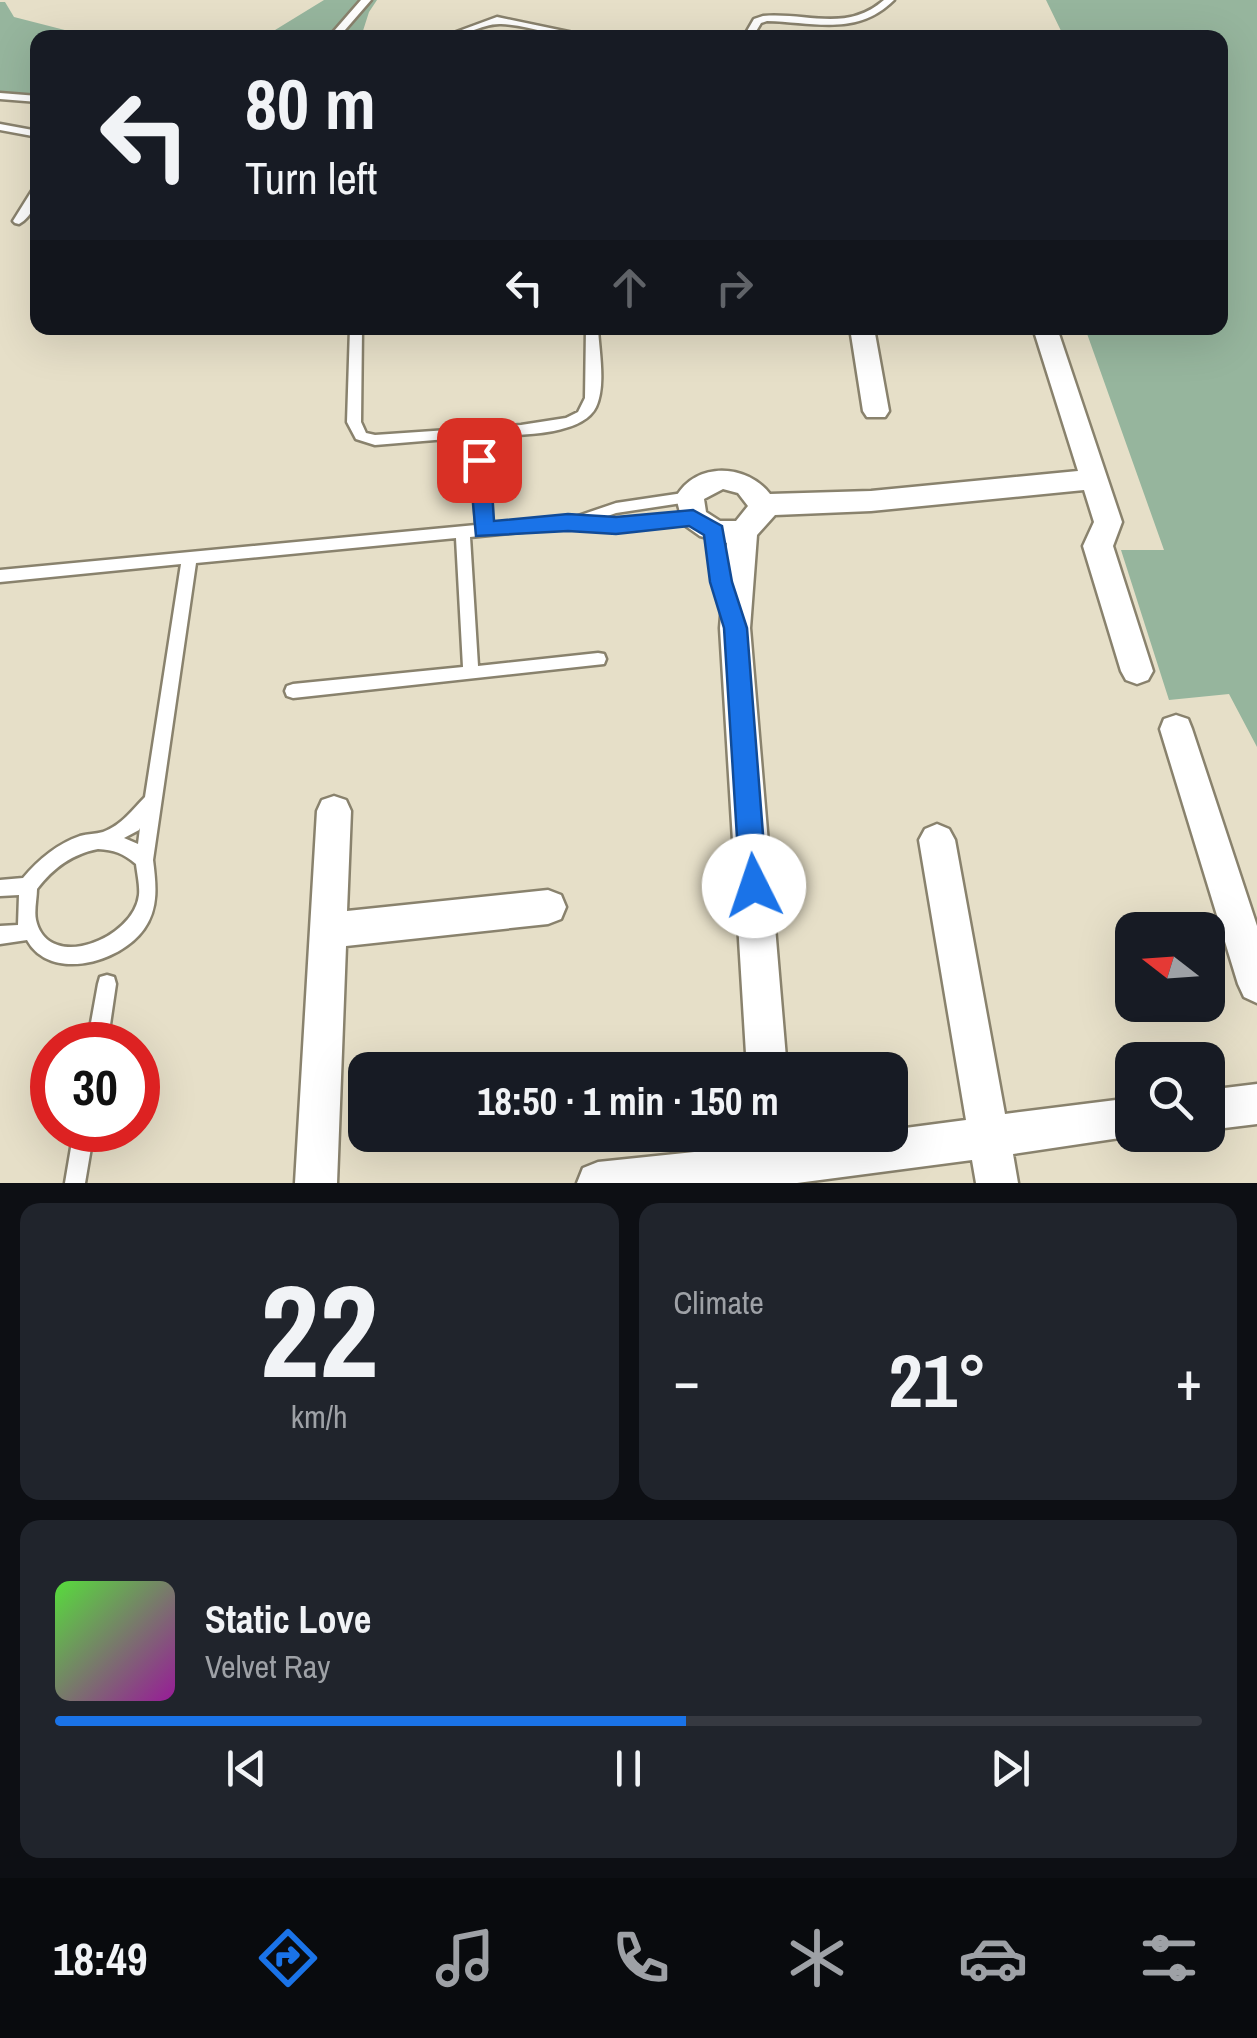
<!DOCTYPE html>
<html lang="en">
<head>
<meta charset="utf-8">
<style>
  :root { --surface:#171b24; --page:#20242c; --text:#f1f3f6; --muted:#9ea1a6; --line:#363941; --accent:#1a73e8 }
  body { margin:0; font-family:"Archivo Narrow",sans-serif; background:var(--page); color:var(--text); height:100vh; display:flex; flex-direction:column; font-size:38px; white-space:nowrap }
  * { box-sizing:border-box; margin:0 }
  p { font-size:32px; color:var(--muted) }
  .icon { flex:none; width:55px; height:55px; fill:none; stroke:currentColor; stroke-width:2; stroke-linecap:round; stroke-linejoin:round }
  .map { position:relative; height:1183px; overflow:hidden }
  .sheet { display:flex; flex-direction:column; gap:20px; padding:20px; background:#0d0f14; flex:1 }
  .sheet>* { flex:none }
  .top-card { position:absolute; left:30px; top:30px; width:1198px; height:305px; border-radius:20px; box-shadow:0 10px 40px #0002; background:#171b24; color:var(--text); overflow:hidden }
  .needle { width:65px; rotate:287deg }
  .tools { position:absolute; left:1115px; top:912px; display:grid; gap:20px }
  .tools a { display:grid; place-items:center; width:110px; height:110px; border-radius:20px; background:var(--surface); box-shadow:0 10px 40px #0002; font-size:50px }
  .speed { position:absolute; left:30px; top:1022px; display:flex; gap:20px; font-size:50px; font-weight:700; text-align:center }
  .speed>* { display:grid; place-content:center; width:130px; height:130px; border-radius:50%; background:var(--surface); box-shadow:0 10px 40px #0002; line-height:1 }
  .speed .limit { border:15px solid #d22; background:#fff; color:#111 }
  .pin { position:absolute; display:grid; place-items:center; width:85px; height:85px; color:#fff; margin:-42px; border-radius:20px; box-shadow:0 5px 15px #0006 }
  .me { position:absolute; width:110px; margin:-55px; rotate:356deg; stroke-linejoin:round; filter:drop-shadow(0 0 8px #0008) }
  .turn { display:flex; align-items:center; gap:35px; height:210px; padding:0 50px; font-size:45px }
  .turn .icon { width:130px; height:130px; stroke-width:2.5 }
  .turn b { display:block; font-size:70px; line-height:85px }
  .lanes { display:flex; align-items:center; height:95px; padding:0 50px; background:#0003; justify-content:center; gap:50px; direction:ltr }
  .lanes .off { opacity:.35 }
  .big { font-size:75px; font-weight:800; line-height:1.1 }
  .sheet .card { flex:1; display:flex; flex-direction:column; justify-content:center; gap:15px; min-width:0; padding:0 35px; border-radius:20px; background:var(--page) }
  .sheet .dial { align-items:center; gap:0 }
  .dial b { font-size:130px; line-height:1 }
  .song { display:flex; align-items:center; gap:30px }
  .cover { width:120px; height:120px; border-radius:15px; background:linear-gradient(135deg,hsl(110 70% 55%),hsl(300 70% 35%)) }
  .played { height:10px; border-radius:5px; background:linear-gradient(90deg,var(--accent) 55%,var(--line) 55%) }
  .keys { display:flex; justify-content:space-around; direction:ltr }
  .heat { display:flex; justify-content:space-between; align-items:center; font-size:55px; direction:ltr }
  .sheet .tiles { flex:1; display:grid; gap:20px; grid-template-columns:1fr 1fr }
  .card:last-child { grid-column:span 2 }
  .trip { position:absolute; left:348px; top:1052px; width:560px; height:100px; border-radius:20px; background:var(--surface); box-shadow:0 10px 40px #0002; font-weight:800; line-height:100px; text-align:center }
  .menu { display:flex; height:160px; justify-content:space-around; align-items:center; background:#090b0e; color:var(--muted) }
  .menu .icon { width:70px; height:70px }
  .menu .selected { color:var(--accent) }
  .menu b { font-size:45px; color:var(--text) }
  .map>svg:first-child { display:block }
  .green { fill:#96b59d }
  .lines { fill:none; stroke-linecap:round; stroke-linejoin:round }
  .lane-casing { stroke:#89826d; stroke-width:5 }
  .street-casing { stroke:#89826d; stroke-width:5 }
  .lane { fill:#fff; fill-rule:evenodd }
  .street { fill:#fff; fill-rule:evenodd }
  .route { fill:#1a73e8; stroke:#114b97; stroke-width:2.5 }
</style>
</head>
<body>
<div class="map">
<svg width="1257" height="1183" viewBox="0 0 1257 1183">
  <rect width="100%" height="100%" fill="#e6dfc8"/>
  <path class="green" d="M324 0H377L369 12 361 37 262 38Z
    M1046 0H1257V747L1229 694 1169 700 1121 550H1164L1085 328H1220V38L1064 37Z
    M0 2H5L14 17 92 37 38 38 37 103 0 100Z"/>
  <g class="lines">
    <g class="lane-casing">
      <path id="lane" d="M361 0H371L338 38H328Z
        M884 0H894C857 37 813 22 767 21L761 23 752 38H743L754 19 763 16C807 12 846 33 884 0Z
        M497 17 583 35 587 38C558 38 530 25 501 24 483 23 462 38 440 38Z
        M0 93 38 96V102L0 99Z
        M0 124 38 131V137L0 130Z
        M38 186C38 200 32 217 19 224L15 223 13 221 33 189Z
        M350 328H362L361 422 366 433 375 435 521 425 566 418 578 412 585 398 586 328H598C599 351 606 385 596 407 582 437 512 435 484 436L491 524 575 517 616 503 690 492 695 493 697 497 695 501 616 513 599 519 616 520 693 512 700 517 693 522 616 530 568 527 470 537 478 666 598 653 604 654 606 659 604 664 293 698 287 696 285 691 287 686 293 684 463 667 456 538 196 563 153 860C156 884 159 908 144 929 120 963 50 982 27 940L0 944V926L18 925 19 895 0 896V880L23 878C39 859 57 844 80 836 87 834 96 834 103 832 122 825 132 810 145 797L181 564 0 582V570L476 525 471 437 375 445 356 439 347 422ZM140 828 138 844 124 838 139 830ZM98 849C114 850 123 853 136 864 137 873 140 886 139 895 134 939 48 973 36 920 34 911 37 898 37 889 53 868 72 854 98 849Z
        M107 975 114 977 116 984 107 1045H87L98 984 100 977Z
        M74 1130H94L85 1183H65Z"/>
    </g>
    <g class="street-casing">
      <path id="street" d="M850 328H874L889 411 885 417H867L863 411Z
        M1033 328H1057L1122 522 1113 546 1153 671 1148 680 1137 684 1126 680 1121 671 1083 546 1094 522 1084 490 871 511 775 515 757 535 750 628 787 1070H747L720 628 727 543 700 536 683 524 676 497C696 461 747 464 770 494L871 491 1078 471ZM723 489 738 493 748 506 736 521H720L706 512 704 499Z
        M1176 715 1188 719 1192 729 1257 926V1003L1244 997 1238 984 1160 729 1164 719Z
        M334 796 346 800 351 811 347 911 548 890 561 895 566 907 561 919 548 924 346 946 337 1183H295L317 811 322 800Z
        M937 824 949 829 955 840 1005 1114 1132 1098V1135H1140L1013 1154 1018 1183H976L972 1160 797 1183H577L583 1168 598 1162 752 1146V1135H792L793 1142 890 1135V1130L966 1120 919 840 925 829Z
        M1257 1084V1124L1208 1130V1090Z"/>
    </g>
    <use href="#lane" class="lane"/>
    <use href="#street" class="street"/>
  </g>
  <path class="route" d="M479 453 490 460 494 521 568 514 616 517 693 510 722 526 732 582 747 628 767 886 763 895 754 898 744 895 740 886 724 628 710 582 704 535 689 526 616 534 568 531 476 536 469 460Z"/>
</svg>
<div class="tools">
<a><svg class="needle" viewBox="-14 -14 28 28"><path d="M0-13l5 13h-10z" fill="#e53935"/><path d="M0 13l5-13h-10z" fill="#9ea1a6"/></svg></a>
<a><svg class="icon" aria-label="search" viewBox="0 0 24 24"><circle cx="10" cy="10" r="6"/><path d="M15 15l6 6"/></svg></a>
</div>
<div class="speed"><div class="limit">30</div></div>
<div class="pin" style="left:479px;top:460px;background:#d93025"><svg class="icon" aria-label="arrive" viewBox="0 0 24 24"><path d="M6 21V4h12l-3 4 3 4H6"/></svg></div>
<svg class="me" style="left:754px;top:886px" viewBox="-20 -20 40 40"><circle r="19" fill="#fff"/><path d="M0-13L10 11 0 6-10 11z" fill="#1a73e8"/></svg>
<div class="trip">18:50 · 1 min · 150 m</div>
<div class="top-card">
<div class="turn"><svg class="icon" aria-label="left" viewBox="0 0 24 24"><path d="M17 20v-9H6M10 6l-5 5 5 5"/></svg><div><b>80 m</b>Turn left</div></div>
<div class="lanes"><svg class="icon" aria-label="left" viewBox="0 0 24 24"><path d="M17 20v-9H6M10 6l-5 5 5 5"/></svg><svg class="icon off" aria-label="ahead" viewBox="0 0 24 24"><path d="M12 20V5M6 11l6-6 6 6"/></svg><svg class="icon off" aria-label="right" viewBox="0 0 24 24"><path d="M7 20v-9h11M14 6l5 5-5 5"/></svg></div>
</div>
</div>
<section class="sheet">
<div class="tiles">
<div class="card dial"><b>22</b><p>km/h</p></div>
<div class="card"><p>Climate</p>
<div class="heat"><a>−</a><b class="big">21°</b><a>+</a></div>
</div>
<div class="card">
<div class="song"><i class="cover"></i><div><b>Static Love</b><p>Velvet Ray</p></div></div>
<div class="played"></div>
<div class="keys"><svg class="icon" aria-label="previous" viewBox="0 0 24 24"><path d="M18 5L8 12l10 7zM5 5v14"/></svg><svg class="icon" aria-label="pause" viewBox="0 0 24 24"><path d="M8 5v14M16 5v14"/></svg><svg class="icon" aria-label="next" viewBox="0 0 24 24"><path d="M6 5l10 7-10 7zM19 5v14"/></svg></div>
</div>
</div>
</section>
<nav class="menu">
<b>18:49</b>
<svg class="icon selected" aria-label="directions" viewBox="0 0 24 24"><path d="M12 3l9 9-9 9-9-9zM9 14v-3h6M13 9l2 2-2 2"/></svg>
<svg class="icon" aria-label="music" viewBox="0 0 24 24"><path d="M9 18V5l10-2v13"/><circle cx="6" cy="18" r="3"/><circle cx="16" cy="16" r="3"/></svg>
<svg class="icon" aria-label="phone" viewBox="0 0 24 24"><path d="M5 4h4l2 5-3 2q2 4 5 5l2-3 5 2v4C11 20 4 13 5 4z"/></svg>
<svg class="icon" aria-label="climate" viewBox="0 0 24 24"><path d="M12 3v18M4 7l16 10M4 17L20 7"/></svg>
<svg class="icon" aria-label="car" viewBox="0 0 24 24"><path d="M5 17H2v-5l4-1 3-4h7l3 4 3 1v5h-3M9 17h6M6 11h13"/><circle cx="7" cy="17" r="2"/><circle cx="17" cy="17" r="2"/></svg>
<svg class="icon" aria-label="filters" viewBox="0 0 24 24"><path d="M4 7h16M4 17h16"/><circle cx="9" cy="7" r="2"/><circle cx="15" cy="17" r="2"/></svg>
</nav>
</body>
</html>
